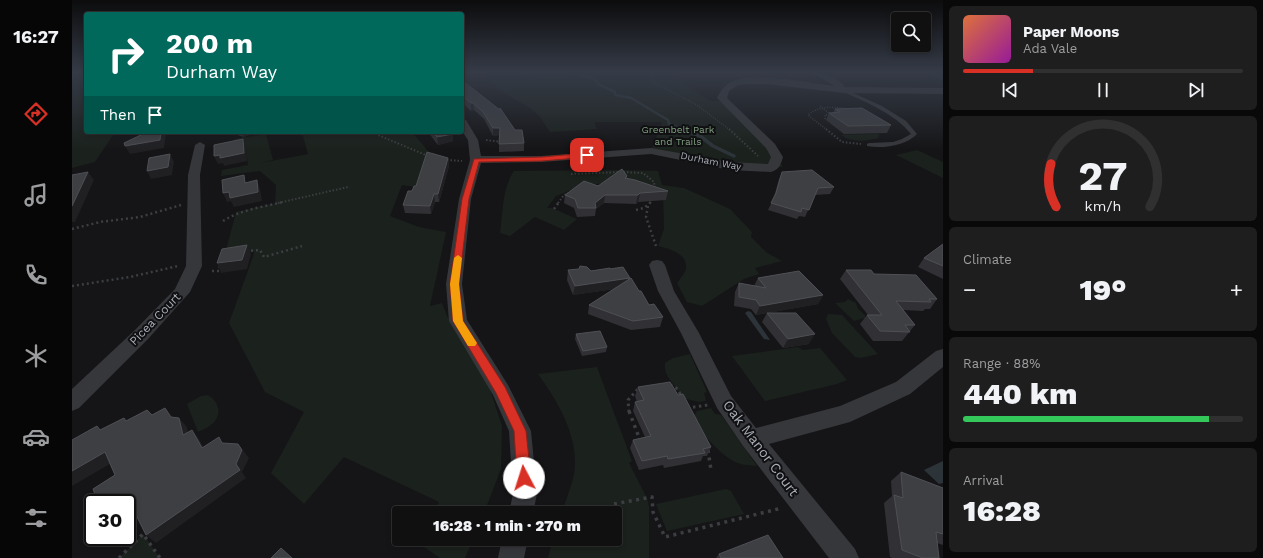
<!DOCTYPE html>
<html lang="en">
<head>
<meta charset="utf-8">
<style>
  :root { --surface:#101011; --page:#1e1e1f; --text:#f1f3f6; --muted:#9c9d9f; --line:#303031; --accent:#d93025 }
  body { margin:0; font-family:"Work Sans",sans-serif; background:var(--page); color:var(--text); height:100vh; display:flex; flex-direction:column; font-size:15px; white-space:nowrap }
  * { box-sizing:border-box; margin:0 }
  p { font-size:13px; color:var(--muted) }
  .icon { flex:none; width:22px; height:22px; fill:none; stroke:currentColor; stroke-width:2; stroke-linecap:round; stroke-linejoin:round }
  .map { position:relative; flex:1; overflow:hidden }
  .drawer { display:flex; flex-direction:column; gap:6px; padding:6px; background:#090909; width:320px }
  .drawer>* { flex:none }
  .top-card { position:absolute; left:12px; top:12px; width:380px; height:122px; border-radius:4px; box-shadow:0 2px 6px #0003,0 0 0 1px var(--line); background:#00695c; color:#fff; overflow:hidden }
  .controls { position:absolute; left:819px; top:12px; display:grid; gap:8px }
  .controls a { display:grid; place-items:center; width:40px; height:40px; border-radius:4px; background:var(--surface); box-shadow:0 2px 6px #0003,0 0 0 1px var(--line); font-size:20px }
  .speed { position:absolute; left:12px; top:494px; display:flex; gap:8px; font-size:20px; font-weight:700; text-align:center }
  .speed>* { display:grid; place-content:center; width:52px; height:52px; border-radius:50%; background:var(--surface); box-shadow:0 2px 6px #0003,0 0 0 1px var(--line); line-height:1 }
  .speed .limit { border:2px solid #111; border-radius:6px; background:#fff; color:#111 }
  .pin { position:absolute; display:grid; place-items:center; width:34px; height:34px; color:#fff; margin:-17px; border-radius:8px; box-shadow:0 2px 6px #0006 }
  .me { position:absolute; width:44px; margin:-22px; rotate:355deg; stroke-linejoin:round; filter:drop-shadow(0 0 3px #0008) }
  .turn { display:flex; align-items:center; gap:14px; height:84px; padding:0 16px; font-size:18px }
  .turn .icon { width:52px; height:52px; stroke-width:2.5 }
  .turn b { display:block; font-size:28px; line-height:34px }
  .then { display:flex; align-items:center; height:38px; padding:0 16px; background:#0003; gap:8px; font-size:15px }
  .big { font-size:30px; font-weight:800; line-height:1.1 }
  .drawer .tile { flex:1; display:flex; flex-direction:column; justify-content:center; gap:6px; min-width:0; padding:0 14px; border-radius:6px; background:var(--page) }
  .drawer .dial { align-items:center; gap:0 }
  .dial svg { height:104px; overflow:visible; fill:none; stroke:var(--line); stroke-width:7; stroke-linecap:round; text-anchor:middle }
  .dial text { fill:var(--text); stroke:none }
  .song { display:flex; align-items:center; gap:12px }
  .cover { width:48px; height:48px; border-radius:6px; background:linear-gradient(135deg,hsl(20 70% 55%),hsl(300 70% 35%)) }
  .played { height:4px; border-radius:2px; background:linear-gradient(90deg,var(--accent) 25%,var(--line) 25%) }
  .keys { display:flex; justify-content:space-around; direction:ltr }
  .heat { display:flex; justify-content:space-between; align-items:center; font-size:22px; direction:ltr }
  .charge { height:6px; border-radius:3px; background:linear-gradient(90deg,#34c759 88%,var(--line) 0) }
  .trip { position:absolute; left:320px; top:506px; width:230px; height:40px; border-radius:4px; background:var(--surface); box-shadow:0 2px 6px #0003,0 0 0 1px var(--line); font-weight:800; line-height:40px; text-align:center }
  main { display:flex; flex:1; min-height:0 }
  .tabs { display:flex; flex-direction:column; width:72px; justify-content:space-around; align-items:center; background:#060607; color:var(--muted) }
  .tabs .icon { width:28px; height:28px }
  .tabs .current { color:var(--accent) }
  .tabs b { font-size:18px; color:var(--text) }
  .map>svg:first-child { display:block }
  .green { fill:#1b211c }
  .water { fill:#2c3439 }
  .lines { fill:none; stroke-linecap:round; stroke-linejoin:round }
  .stream-far1 { stroke:#2c3439; stroke-width:2.5 }
  .stream { stroke:#2c3439; stroke-width:3.5 }
  .path-far4 { stroke:#3c3e42; stroke-width:1.5; stroke-dasharray:1 1.5; stroke-linecap:butt }
  .path-far3 { stroke:#3c3e42; stroke-width:2; stroke-dasharray:1.5 2; stroke-linecap:butt }
  .path-far2 { stroke:#3c3e42; stroke-width:2.5; stroke-dasharray:2 3; stroke-linecap:butt }
  .path-far1 { stroke:#3c3e42; stroke-width:3; stroke-dasharray:2.5 3.5; stroke-linecap:butt }
  .path { stroke:#3c3e42; stroke-width:3.5; stroke-dasharray:3 4.5; stroke-linecap:butt }
  .service { fill:#36373b; fill-rule:evenodd }
  .minor { fill:#36373b; fill-rule:evenodd }
  .wall { fill:#313135 }
  .shaded-wall { fill:#202023 }
  .building { fill:#3e3f43; stroke:#4e5055 }
  .route { fill:#d93025; stroke:#8d1f18 }
  .slow { fill:#f59e0b }
  .labels { text-anchor:middle; dominant-baseline:central; stroke-width:4; stroke-linejoin:round; paint-order:stroke }
  .far-park-label { font-size:10px; fill:#809f80; stroke:#101012 }
  .far-street-label { font-size:10px; fill:#a8adb6; stroke:#101012 }
  .street-label { font-size:12px; fill:#a8adb6; stroke:#101012 }
  .near-street-label { font-size:14px; fill:#a8adb6; stroke:#101012 }
</style>
</head>
<body>
<main>
<nav class="tabs">
<b>16:27</b>
<svg class="icon current" aria-label="directions" viewBox="0 0 24 24"><path d="M12 3l9 9-9 9-9-9zM9 14v-3h6M13 9l2 2-2 2"/></svg>
<svg class="icon" aria-label="music" viewBox="0 0 24 24"><path d="M9 18V5l10-2v13"/><circle cx="6" cy="18" r="3"/><circle cx="16" cy="16" r="3"/></svg>
<svg class="icon" aria-label="phone" viewBox="0 0 24 24"><path d="M5 4h4l2 5-3 2q2 4 5 5l2-3 5 2v4C11 20 4 13 5 4z"/></svg>
<svg class="icon" aria-label="climate" viewBox="0 0 24 24"><path d="M12 3v18M4 7l16 10M4 17L20 7"/></svg>
<svg class="icon" aria-label="car" viewBox="0 0 24 24"><path d="M5 17H2v-5l4-1 3-4h7l3 4 3 1v5h-3M9 17h6M6 11h13"/><circle cx="7" cy="17" r="2"/><circle cx="17" cy="17" r="2"/></svg>
<svg class="icon" aria-label="filters" viewBox="0 0 24 24"><path d="M4 7h16M4 17h16"/><circle cx="9" cy="7" r="2"/><circle cx="15" cy="17" r="2"/></svg>
</nav>
<div class="map">
<svg width="871" height="558" viewBox="0 0 871 558">
  <rect width="100%" height="100%" fill="#151517"/>
  <path class="green" d="M414 72H597L602 77 638 101H650L699 146 711 167 689 168 579 151 590 122H522L525 129 478 132C474 127 471 120 467 116 450 98 425 97 414 72Z
    M14 76V132H43L23 162 0 168V79Z
    M230 132H305L307 135 319 132H340L356 151 344 187 330 185 318 216 347 227 374 232 358 306 370 303 375 316 417 386 430 426 429 469 412 513H361L367 502 272 457 232 504 199 473 232 412 193 392 157 323 182 254 181 251 153 254 164 212 203 203 204 185 188 171 149 176 150 170 176 165 174 150 163 152V139L194 134 201 160 188 163 236 154Z
    M805 134 808 135 806 136 807 138C794 141 781 143 769 135Z
    M845 150 871 162V178L824 155Z
    M552 170 586 171 590 185 612 188 658 209 680 232 679 237 694 252 710 261 683 268 687 274 672 279 630 306 615 302 605 283C608 279 613 273 614 269 616 253 597 249 586 246L592 229 591 191 541 182 509 186 484 196 475 208H480L505 219 492 230 463 217 438 236 428 233C431 213 430 188 442 171Z
    M776 299 784 303 786 309 793 315V318L782 321 763 303 773 302Z
    M756 314 770 315 806 354 789 358 783 357 760 333 754 319Z
    M726 347 731 350 748 348 775 380 765 384 693 401 660 356Z
    M618 354 635 392 632 393 634 401 627 402 610 398C606 386 591 378 593 363L601 358Z
    M525 367 560 461 557 463 575 498 577 506V558H476L481 539H543V513H490C493 501 499 488 502 475 508 437 486 402 466 374Z
    M135 395C147 400 151 415 140 424 136 428 130 430 126 432L115 404 129 396Z
    M639 408 643 414 649 415 685 466C675 465 666 465 658 459 647 452 627 431 622 420 621 416 623 414 625 411Z
    M654 489 659 491 672 514 595 531 584 504Z
    M71 534 88 558H47Z
    M345 539H401L393 558H368L343 541Z"/>
  <path class="water" d="M676 311 679 312 698 340 692 339 673 313Z
    M871 461V483L867 484 852 470Z"/>
  <g class="lines">
    <path class="stream-far1" d="M508 72 510 76 522 78 526 84 543 92V95L559 98 596 120 597 124 613 130
      M857 72 871 78"/>
    <path class="stream" d="M610 129 628 136 641 146 662 156"/>
    <path class="path-far4" d="M438 72 477 78 498 76 495 72
      M581 72V82L625 105 658 130
      M0 78 14 75
      M748 106 758 114
      M753 119V115L760 114
      M755 130 736 115C747 105 763 107 777 109"/>
    <path class="path-far3" d="M657 129 686 156
      M754 129 770 142 789 144
      M305 132 306 135 356 156
      M414 140 430 142
      M375 160 390 161
      M499 174 549 172 571 173 582 182 583 189
      M206 203 276 187
      M486 203 492 195 496 193
      M578 203 581 199"/>
    <path class="path-far2" d="M576 206 574 217 584 246
      M482 209 487 202
      M564 210 572 208 579 202
      M151 221C168 210 191 207 211 202
      M0 229 28 222 68 217 109 205
      M174 251 188 250 192 257 230 246
      M140 271H147L148 266
      M0 286 58 277 106 266"/>
    <path class="path-far1" d="M598 385 606 389 610 398
      M615 408 636 405
      M557 412 556 400 566 389"/>
    <path class="path" d="M557 411 568 440
      M636 450 639 470
      M542 504 580 497 581 512 593 537 710 508
      M47 558 71 534 88 558"/>
    <path class="service" d="M772 89 810 106 834 121 845 134C833 146 811 149 795 146V144L797 143 821 142 830 139 839 134C822 113 795 103 770 91V90Z"/>
    <path class="minor" d="M738 72C751 72 761 76 771 84L772 87 871 88V94L772 93 694 84H678L666 85 657 91 655 98 703 144 711 157C709 164 707 170 699 172L658 170 579 154 469 162 409 163 399 199 390 284 395 320 436 385 459 431 465 494 461 513H437L441 494 437 431 421 395 377 321 374 284 387 199 398 160 396 140 390 131V119L394 120 406 140 409 156H469L579 148 658 162 696 164 699 157 694 148 647 100 645 98C649 90 653 84 662 81 685 72 737 83 763 86Z
      M128 142 133 145 128 175 130 266 118 292 76 339 7 408 0 411V389L64 329 103 289 114 266 116 175 123 145Z
      M585 260 590 261 593 265 602 291 627 333 659 396 684 428 768 406 824 382 864 351 871 349V367L838 394 778 422 697 444 783 549 787 558H757L671 446 645 408 609 333 586 291 577 265 580 261Z
      M430 539H456L452 558H426Z"/>
  </g>
  <path class="wall" d="M390 81 452 143V151L427 152V135L421 136 412 119 402 110 399 111 390 103Z
    M763 109 819 125 815 133 772 134 754 120 757 113H761Z
    M156 132H184L172 137Z
    M356 132H381V141L366 145Z
    M376 158 377 166 367 202H363L359 214 333 213 331 205 344 186Z
    M710 172 762 187 758 194 743 195 733 217 727 216 725 219 696 210 702 197 707 179Z
    M555 176V179L596 191 594 200 566 202 564 204 532 203 524 209 523 216 505 217 502 208 492 203 493 195 526 186Z
    M871 244V279L846 267 852 258Z
    M538 269 558 279 577 305 591 317 588 327 559 330 516 314 517 305 542 289 501 295 495 280 496 270 519 271Z
    M774 270 802 274 865 299 858 309H853L851 311 831 310 843 325 830 341H801L788 324 795 315H796L768 279Z
    M686 278 751 295 746 304 695 313 737 344 711 348 690 322 695 313 684 315 679 309 662 306 663 292 667 283 682 286Z
    M504 334 535 347 534 352 510 356 503 339Z
    M566 387 606 395 639 447 635 456H631L629 461 592 468 591 465 567 470 558 448 561 440 573 437 561 411 563 402H565L563 396Z
    M829 472 871 488V545L865 543 867 558H820L818 557 812 503 820 496 819 481Z
    M647 554 711 558H644Z"/>
  <path class="shaded-wall" d="M399 103H401L402 110 399 111Z
    M421 128H428V135L421 136Z
    M89 132H94V133L92 148 58 154 53 146Z
    M170 132H184L172 137Z
    M376 132H381V141L366 145 365 137Z
    M171 139 174 147 175 161 152 166 151 163 146 164 142 156Z
    M98 154 102 162 100 175 79 179 75 171Z
    M376 158 377 166 367 202 366 194Z
    M16 172 22 180 3 222H0V206Z
    M185 180 188 189 190 201 162 207 159 201 155 202 151 193Z
    M568 193 566 202 564 204 566 195Z
    M362 194 363 202 359 214 358 206Z
    M533 195 532 203 524 209V208L523 203Z
    M175 245 179 254 175 269 149 273 145 263Z
    M558 278 556 287 501 295 503 286Z
    M751 295 746 304 684 315 688 306Z
    M743 334 737 344 711 348 716 339Z
    M107 418 115 427 118 444 111 435Z
    M120 430 127 439 137 457 130 448Z
    M166 444 177 458 170 472 174 478 84 543 74 535 164 464Z
    M33 452 43 461 0 486V471Z
    M55 497 65 505 55 511V503H45Z"/>
  <path class="building" d="M390 81H391L428 110V108L443 130H450L452 143 427 144 428 128H421L411 112 401 103H399L390 96Z
    M790 108 819 125 776 126 757 113 768 112 763 109Z
    M75 132H89L88 140 53 146 52 143Z
    M361 132H379L381 134 365 137Z
    M171 139 172 153 148 158V155L142 156V145Z
    M355 152 376 158 366 194H362L358 206 331 205 336 191H340L342 186H344Z
    M98 154 96 167 75 171 77 158Z
    M550 169 555 176 553 178 563 180 596 191 568 193 566 195H533L523 203 524 208H506L503 199 493 195 512 181 526 186Z
    M740 170 762 187 746 188 737 210 730 208 729 212 699 203 704 193 710 172Z
    M16 172 0 206V175Z
    M172 175 173 183 185 180 186 192 158 198 157 192 151 193 150 180Z
    M871 244V266L852 258Z
    M175 245 170 260 145 263 150 249Z
    M508 266 515 267 519 271 538 268V269L551 267 558 278 503 286 496 270 507 269Z
    M774 270H799L802 274 844 275 865 299H857L859 302 824 301 843 325H833L838 332 808 331 795 315H810Z
    M727 271 751 295 688 306 684 300 667 297V283L694 288 686 278Z
    M559 278 567 291H569L577 305 582 304 591 317 561 321 517 305Z
    M695 313H724L743 334 716 339Z
    M528 331 535 347 511 351 504 334Z
    M598 382 606 395 611 394 639 447 631 449 633 453 596 459 595 456 570 461 561 440 579 436 563 402 572 400 566 387Z
    M93 408 99 417 107 418 111 435 120 430 130 448 147 437 150 443 166 444 170 450 164 464 168 470 74 535 55 497 45 503H26L21 489 43 475 33 452 0 471V440L25 426 28 430 52 418 54 421 75 410 80 415Z
    M829 472 871 488V534L864 532 867 558H851L830 550 822 495 831 498Z
    M696 535 711 558H649L647 554Z
    M209 548 220 558H199Z"/>
  <linearGradient id="sky" x2="0" y2="1"><stop stop-color="#0c0c0d"/><stop offset="0.48" stop-color="#353b47"/><stop offset="1" stop-color="#353b47" stop-opacity="0"/></linearGradient>
  <rect width="871" height="150" fill="url(#sky)"/>
  <path class="route" d="M515 153 518 154V157L470 161 407 162 397 199 387 284 391 321 433 387 454 431 459 478 457 483 452 485 447 483 445 478 442 431 424 393 381 321 378 284 390 199 402 159 470 157Z"/>
  <path class="slow" d="M386 255 390 258 387 284 391 321 405 343 403 346H396L381 321 378 284 382 258Z"/>
  <g class="labels">
    <g class="far-park-label">
      <text x="606" y="129">Greenbelt Park<tspan x="606" dy="12">and Trails</tspan></text>
    </g>
    <g class="far-street-label">
      <text transform="translate(639 161) rotate(11)">Durham Way</text>
    </g>
    <g class="street-label">
      <text transform="translate(83 319) rotate(-46)">Picea Court</text>
    </g>
    <g class="near-street-label">
      <text transform="translate(689 448) rotate(53)">Oak Manor Court</text>
    </g>
  </g>
</svg>
<div class="controls">
<a><svg class="icon" aria-label="search" viewBox="0 0 24 24"><circle cx="10" cy="10" r="6"/><path d="M15 15l6 6"/></svg></a>
</div>
<div class="speed"><div class="limit">30</div></div>
<div class="pin" style="left:515px;top:155px;background:#d93025"><svg class="icon" aria-label="arrive" viewBox="0 0 24 24"><path d="M6 21V4h12l-3 4 3 4H6"/></svg></div>
<svg class="me" style="left:452px;top:478px" viewBox="-20 -20 40 40"><circle r="19" fill="#fff"/><path d="M0-13L10 11 0 6-10 11z" fill="#d93025"/></svg>
<div class="trip">16:28 · 1 min · 270 m</div>
<div class="top-card">
<div class="turn"><svg class="icon" aria-label="right" viewBox="0 0 24 24"><path d="M7 20v-9h11M14 6l5 5-5 5"/></svg><div><b>200 m</b>Durham Way</div></div>
<div class="then">Then<svg class="icon" aria-label="arrive" viewBox="0 0 24 24"><path d="M6 21V4h12l-3 4 3 4H6"/></svg></div>
</div>
</div>
<section class="drawer">
<div class="tile">
<div class="song"><i class="cover"></i><div><b>Paper Moons</b><p>Ada Vale</p></div></div>
<div class="played"></div>
<div class="keys"><svg class="icon" aria-label="previous" viewBox="0 0 24 24"><path d="M18 5L8 12l10 7zM5 5v14"/></svg><svg class="icon" aria-label="pause" viewBox="0 0 24 24"><path d="M8 5v14M16 5v14"/></svg><svg class="icon" aria-label="next" viewBox="0 0 24 24"><path d="M6 5l10 7-10 7zM19 5v14"/></svg></div>
</div>
<div class="tile dial"><svg viewBox="0 0 100 80">
<path d="M14 69A42 42 0 1 1 86 69"/>
<path d="M14 69A42 42 0 0 1 10 36" stroke="#d93025"/>
<text x="50" y="56" font-size="32" font-weight="700">27</text>
<text x="50" y="72" font-size="11">km/h</text>
</svg></div>
<div class="tile"><p>Climate</p>
<div class="heat"><a>−</a><b class="big">19°</b><a>+</a></div>
</div>
<div class="tile"><p>Range · 88%</p><b class="big">440 km</b><div class="charge"></div></div>
<div class="tile"><p>Arrival</p><b class="big">16:28</b></div>
</section>
</main>
</body>
</html>
